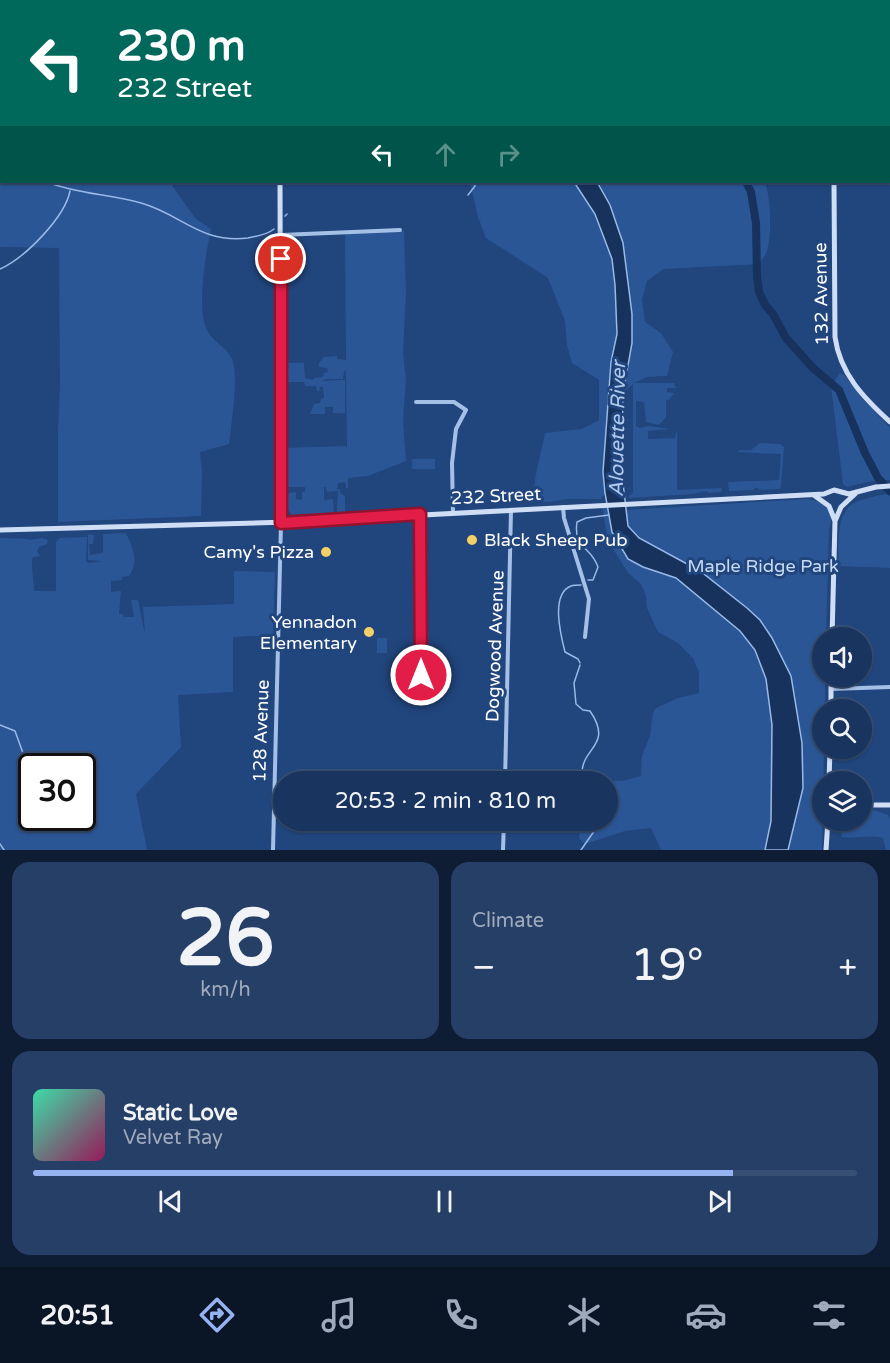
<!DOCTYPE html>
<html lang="en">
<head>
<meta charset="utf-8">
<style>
  :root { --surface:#19345e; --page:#263f67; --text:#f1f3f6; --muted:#9faabc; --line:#374f73; --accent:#95b2f1 }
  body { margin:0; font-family:"Varela Round",sans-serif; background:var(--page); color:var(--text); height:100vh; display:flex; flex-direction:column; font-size:22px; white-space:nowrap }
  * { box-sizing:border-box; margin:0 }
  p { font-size:20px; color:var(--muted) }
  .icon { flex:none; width:33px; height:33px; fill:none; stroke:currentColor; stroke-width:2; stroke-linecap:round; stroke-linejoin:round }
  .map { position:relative; height:850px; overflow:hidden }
  .details { display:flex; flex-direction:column; gap:12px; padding:12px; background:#0e1d34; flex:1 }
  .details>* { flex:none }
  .hud { position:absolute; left:0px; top:0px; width:891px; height:183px; box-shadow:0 2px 4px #0004,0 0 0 2px var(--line); background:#00695c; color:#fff; overflow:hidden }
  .controls { position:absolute; left:812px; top:627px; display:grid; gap:12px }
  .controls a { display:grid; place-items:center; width:60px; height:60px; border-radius:50%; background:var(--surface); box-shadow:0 2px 4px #0004,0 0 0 2px var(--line); font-size:30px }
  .speed { position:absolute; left:18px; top:753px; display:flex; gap:12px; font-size:30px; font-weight:700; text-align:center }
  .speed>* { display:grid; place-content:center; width:78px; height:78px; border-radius:50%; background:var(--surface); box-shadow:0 2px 4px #0004,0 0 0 2px var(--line); line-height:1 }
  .speed .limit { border:3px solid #111; border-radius:9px; background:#fff; color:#111 }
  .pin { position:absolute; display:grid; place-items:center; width:51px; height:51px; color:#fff; margin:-26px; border:3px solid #fff; border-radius:50%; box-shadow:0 2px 6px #0007 }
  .me { position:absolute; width:66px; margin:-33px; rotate:0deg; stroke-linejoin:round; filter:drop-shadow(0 0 4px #0008) }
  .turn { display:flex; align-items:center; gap:21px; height:126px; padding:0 18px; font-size:27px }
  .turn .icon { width:78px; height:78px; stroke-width:2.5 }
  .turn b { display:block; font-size:42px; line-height:51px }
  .lanes { display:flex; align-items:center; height:57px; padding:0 18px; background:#0003; justify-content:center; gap:30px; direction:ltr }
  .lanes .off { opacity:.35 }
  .big { font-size:45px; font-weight:600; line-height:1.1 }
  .details .card { flex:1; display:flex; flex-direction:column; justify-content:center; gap:9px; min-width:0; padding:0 21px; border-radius:18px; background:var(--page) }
  .details .dial { align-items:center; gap:0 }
  .dial b { font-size:78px; line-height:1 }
  .song { display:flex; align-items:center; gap:18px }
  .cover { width:72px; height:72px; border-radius:9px; background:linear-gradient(135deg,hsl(160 70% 55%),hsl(330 70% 35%)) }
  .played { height:6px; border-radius:3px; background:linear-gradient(90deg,var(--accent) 85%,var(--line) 85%) }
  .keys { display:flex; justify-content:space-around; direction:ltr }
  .heat { display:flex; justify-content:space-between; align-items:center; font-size:33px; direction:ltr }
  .details .tiles { flex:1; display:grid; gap:12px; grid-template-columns:1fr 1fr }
  .card:last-child { grid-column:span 2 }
  .trip { position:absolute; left:273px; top:771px; width:345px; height:60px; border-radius:30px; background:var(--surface); box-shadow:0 2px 4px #0004,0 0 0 2px var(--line); font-weight:600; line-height:60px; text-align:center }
  .tab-bar { display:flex; height:96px; justify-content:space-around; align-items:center; background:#0a1526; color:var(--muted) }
  .tab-bar .icon { width:42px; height:42px }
  .tab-bar .on { color:var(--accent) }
  .tab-bar b { font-size:27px; color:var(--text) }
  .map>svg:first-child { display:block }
  .green { fill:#2b5695; fill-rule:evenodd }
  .water { fill:#16325d; stroke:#99bae8; stroke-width:1.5 }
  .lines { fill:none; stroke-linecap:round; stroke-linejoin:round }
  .stream { stroke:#99bae8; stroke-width:1.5 }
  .river { stroke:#16325d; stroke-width:8 }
  .street { stroke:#a5c0e6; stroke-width:4 }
  .secondary { stroke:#cfdef5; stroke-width:5 }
  .route-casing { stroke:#92132f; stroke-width:15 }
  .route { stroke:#e11d48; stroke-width:10 }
  .poi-dot { fill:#f3d067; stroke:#21457d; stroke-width:2 }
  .labels { text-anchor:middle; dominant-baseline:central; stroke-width:6; stroke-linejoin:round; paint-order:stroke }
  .street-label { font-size:18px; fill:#fff; stroke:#21457d }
  .poi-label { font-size:18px; fill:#fff; stroke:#21457d; text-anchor:end }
  .park-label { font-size:18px; fill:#c8dbf5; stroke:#21457d }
  .water-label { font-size:20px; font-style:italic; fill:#b0caee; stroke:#21457d }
</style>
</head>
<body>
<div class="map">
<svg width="890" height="850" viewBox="0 0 890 850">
  <rect width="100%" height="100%" fill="#21457d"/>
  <path class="green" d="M565 0H757L565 1Z
    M0 85 2 182H173V187L196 219 211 229C206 253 196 308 207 330 212 341 226 347 231 357 240 371 231 426 229 444L200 452 202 471 201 516 58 522V431L60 387 59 248 0 247Z
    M470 182H574L595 214 612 259 615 285 617 334 611 362 603 472 605 493 601 499H567L549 502 534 500C533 476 541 456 545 433L582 429 599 420V380L572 363 567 345 565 321 548 278 486 238 478 217Z
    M597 182H765C771 200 772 232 767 251 766 255 762 260 759 264L663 269 647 281 642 300 645 322 661 333 673 352 667 376 647 377 634 383H674L676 388H667V392L674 393 669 400H666V417L659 425 646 422 644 402 636 401V426L640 428 649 426 670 429 648 431V439L675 438 677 430V490L722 488 723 484 721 492 709 493 706 491 693 494 629 498 628 496 633 493V384L623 393 632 343V314L623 243 610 205Z
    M400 230 404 231 406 292 403 353 406 378 403 422 406 461 368 476 348 478V488H346L345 482 338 483 337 489H340V493L345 496V512H337L338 491 327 492 326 487H324V500L333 499 334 514 292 515 287 509V493L296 492V499L300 500 302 499V492H305V487H286L284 448 345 446 347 448 346 370 344 372 343 379H327L321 381 345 380V413H333V407H325V414H310L314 404 320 403 321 399 324 398 323 387H320L319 391H317L316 386H305L304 382H288V363H304L305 378 313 380 314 378 323 377 324 373 328 372 327 368 319 367V363L324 357 337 356V359L346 360 345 233Z
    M840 373 844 375 861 397 890 428V480L872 481 847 487 843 484 831 386Z
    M760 443 780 444 784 447 781 487 779 489 759 490 758 488H754V490L729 491 728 482 779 480 781 454 737 452 740 450H751Z
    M412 459H435V469H412Z
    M886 494 890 496V568L838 566C839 545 834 511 858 501 866 498 877 496 886 494Z
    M806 499C823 499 836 512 829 529L826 637 822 638V676L825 677V709L822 710V748L824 749 822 850H661L651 828 625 831 585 844 579 838 580 821 608 820V782L585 781H622L641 776 642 756 650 736 653 713 656 708 678 698 699 693V672L693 658 678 643 658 632 647 608 646 596 641 584 628 573 608 541 602 506H608L609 511Z
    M126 533C133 548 139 562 129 576L122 577V580L111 581V592L121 591 119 614H123L124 620V617H134L131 600H138L145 634 143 607 234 604V571L275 572 273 635 233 637V692L178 695 181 747 136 794 147 850H0V538L29 539V540L42 538 48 540 47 544 39 547 37 551 40 556 33 557C30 566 34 578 34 591H56V542L60 538 87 537 86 561 89 563 103 561 88 560V534L94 535 93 544H89L90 555 103 553V534ZM32 766H82V818H32Z
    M377 638H387V653H377Z
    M874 810 888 815 890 819V850H886L883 838C869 834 856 839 841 837L844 821 861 820V811Z"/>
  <path class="water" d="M574 182H597L610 205 623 243 632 314V343L623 393 622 445 623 483 628 526 639 538 700 571 747 608 760 620 772 638 791 676 802 743 803 788 788 850H765L771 821 772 725 766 679 755 650 740 631 676 578 643 567 628 559 612 532 605 493 603 472 611 362 617 334 615 285 612 259 595 214Z"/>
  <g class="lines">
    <path class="stream" d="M47 182C77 194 109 194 141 203 181 214 201 244 248 238 257 236 267 235 274 229
      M468 195 475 186 474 182
      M285 216 287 214
      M0 269C25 258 65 217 70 191
      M588 580H593L598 567C591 546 573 549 577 522L586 518 609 515
      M580 663 578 659 565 652C561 636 550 594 571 586 574 585 577 585 581 585
      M580 665 574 683 576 704 583 710 590 711C616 749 575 747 583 782
      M0 725 15 731 27 764
      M0 844 4 850
      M581 850 597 827V820"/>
    <path class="river" d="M726 0V2
      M746 182 751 192 756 223 757 277 759 292 765 305 773 314 786 338 813 368 839 390 865 453 878 478 890 491"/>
    <path class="street" d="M33 0V2
      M101 0V2
      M166 0V2
      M281 235 400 230
      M416 402H454L466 410 456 429 452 463 453 513
      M563 507 564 518 589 599 585 637
      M420 515 421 698
      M831 689 890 687
      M505 782 511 510
      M273 850 281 523
      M503 850 504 820"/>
    <path class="secondary" d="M833 0V2
      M280 2V0
      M280 182 281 523
      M834 182 835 337C840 374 864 398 890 422
      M815 496 829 506 835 521
      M0 530 288 522 824 494 834 490 849 494 876 487 890 486
      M832 638 835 521 841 507 855 494
      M831 710V676
      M829 782 830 748
      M861 805H890
      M826 850 828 820"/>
  </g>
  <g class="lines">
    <g class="route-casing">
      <path id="route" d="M281 259V523L420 514 421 675"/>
    </g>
    <use href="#route" class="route"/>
  </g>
  <g class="poi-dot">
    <circle cx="472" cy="540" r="6"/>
    <circle cx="326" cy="552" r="6"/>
    <circle cx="369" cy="632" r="6"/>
  </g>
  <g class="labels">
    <g class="street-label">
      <text transform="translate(821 294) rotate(-91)">132 Avenue</text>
      <text transform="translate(496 496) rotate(-3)">232 Street</text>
      <text transform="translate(495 646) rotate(-88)">Dogwood Avenue</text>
      <text transform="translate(261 731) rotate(-88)">128 Avenue</text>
    </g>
    <g class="poi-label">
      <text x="484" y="540" text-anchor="start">Black Sheep Pub</text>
      <text x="314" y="552">Camy's Pizza</text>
      <text x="357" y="622">Yennadon<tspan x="357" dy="21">Elementary</tspan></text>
    </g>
    <g class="park-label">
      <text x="763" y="566">Maple Ridge Park</text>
    </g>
    <g class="water-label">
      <text transform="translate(618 429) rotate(-89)">Alouette River</text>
    </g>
  </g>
</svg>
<div class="controls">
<a><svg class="icon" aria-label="sound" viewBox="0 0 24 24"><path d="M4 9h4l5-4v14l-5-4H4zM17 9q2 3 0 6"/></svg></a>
<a><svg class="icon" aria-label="search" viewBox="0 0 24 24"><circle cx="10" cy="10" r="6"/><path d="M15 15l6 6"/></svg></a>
<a><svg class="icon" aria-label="layers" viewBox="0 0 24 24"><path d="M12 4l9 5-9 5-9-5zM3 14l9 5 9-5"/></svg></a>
</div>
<div class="speed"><div class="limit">30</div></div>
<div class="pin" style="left:281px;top:259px;background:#d93025"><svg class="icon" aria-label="arrive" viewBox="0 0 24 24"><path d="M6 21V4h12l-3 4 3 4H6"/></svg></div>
<svg class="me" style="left:421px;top:675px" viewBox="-20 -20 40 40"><circle r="17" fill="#e11d48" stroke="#fff" stroke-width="3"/><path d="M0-11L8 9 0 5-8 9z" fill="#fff"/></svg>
<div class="trip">20:53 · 2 min · 810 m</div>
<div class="hud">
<div class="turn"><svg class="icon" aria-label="left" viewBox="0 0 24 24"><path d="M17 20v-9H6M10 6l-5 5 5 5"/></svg><div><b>230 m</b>232 Street</div></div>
<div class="lanes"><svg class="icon" aria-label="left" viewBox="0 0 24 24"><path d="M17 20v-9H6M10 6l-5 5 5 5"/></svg><svg class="icon off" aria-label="ahead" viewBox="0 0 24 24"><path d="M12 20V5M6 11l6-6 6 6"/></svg><svg class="icon off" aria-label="right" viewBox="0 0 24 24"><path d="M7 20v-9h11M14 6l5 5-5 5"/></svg></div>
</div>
</div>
<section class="details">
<div class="tiles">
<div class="card dial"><b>26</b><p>km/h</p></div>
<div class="card"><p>Climate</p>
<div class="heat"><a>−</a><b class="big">19°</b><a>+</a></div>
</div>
<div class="card">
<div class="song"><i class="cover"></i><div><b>Static Love</b><p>Velvet Ray</p></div></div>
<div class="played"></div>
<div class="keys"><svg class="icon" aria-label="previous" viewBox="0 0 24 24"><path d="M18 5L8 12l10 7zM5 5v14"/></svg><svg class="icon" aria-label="pause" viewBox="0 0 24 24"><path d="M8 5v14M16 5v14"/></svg><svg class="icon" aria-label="next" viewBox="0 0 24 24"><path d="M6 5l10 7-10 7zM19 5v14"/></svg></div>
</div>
</div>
</section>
<nav class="tab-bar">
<b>20:51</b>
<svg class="icon on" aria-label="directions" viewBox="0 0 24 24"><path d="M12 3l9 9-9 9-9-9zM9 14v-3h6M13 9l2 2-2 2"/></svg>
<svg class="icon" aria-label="music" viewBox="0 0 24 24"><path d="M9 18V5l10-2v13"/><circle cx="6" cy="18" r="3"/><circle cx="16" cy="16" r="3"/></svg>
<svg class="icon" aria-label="phone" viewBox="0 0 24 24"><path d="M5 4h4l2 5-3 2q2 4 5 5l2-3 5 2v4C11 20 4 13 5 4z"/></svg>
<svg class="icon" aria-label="climate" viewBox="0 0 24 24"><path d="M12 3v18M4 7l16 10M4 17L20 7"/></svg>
<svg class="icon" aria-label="car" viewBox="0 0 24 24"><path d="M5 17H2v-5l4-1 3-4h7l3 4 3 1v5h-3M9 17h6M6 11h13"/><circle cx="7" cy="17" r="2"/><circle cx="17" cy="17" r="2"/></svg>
<svg class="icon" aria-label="filters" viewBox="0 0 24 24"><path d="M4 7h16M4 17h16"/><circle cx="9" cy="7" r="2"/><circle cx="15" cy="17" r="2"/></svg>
</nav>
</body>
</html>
